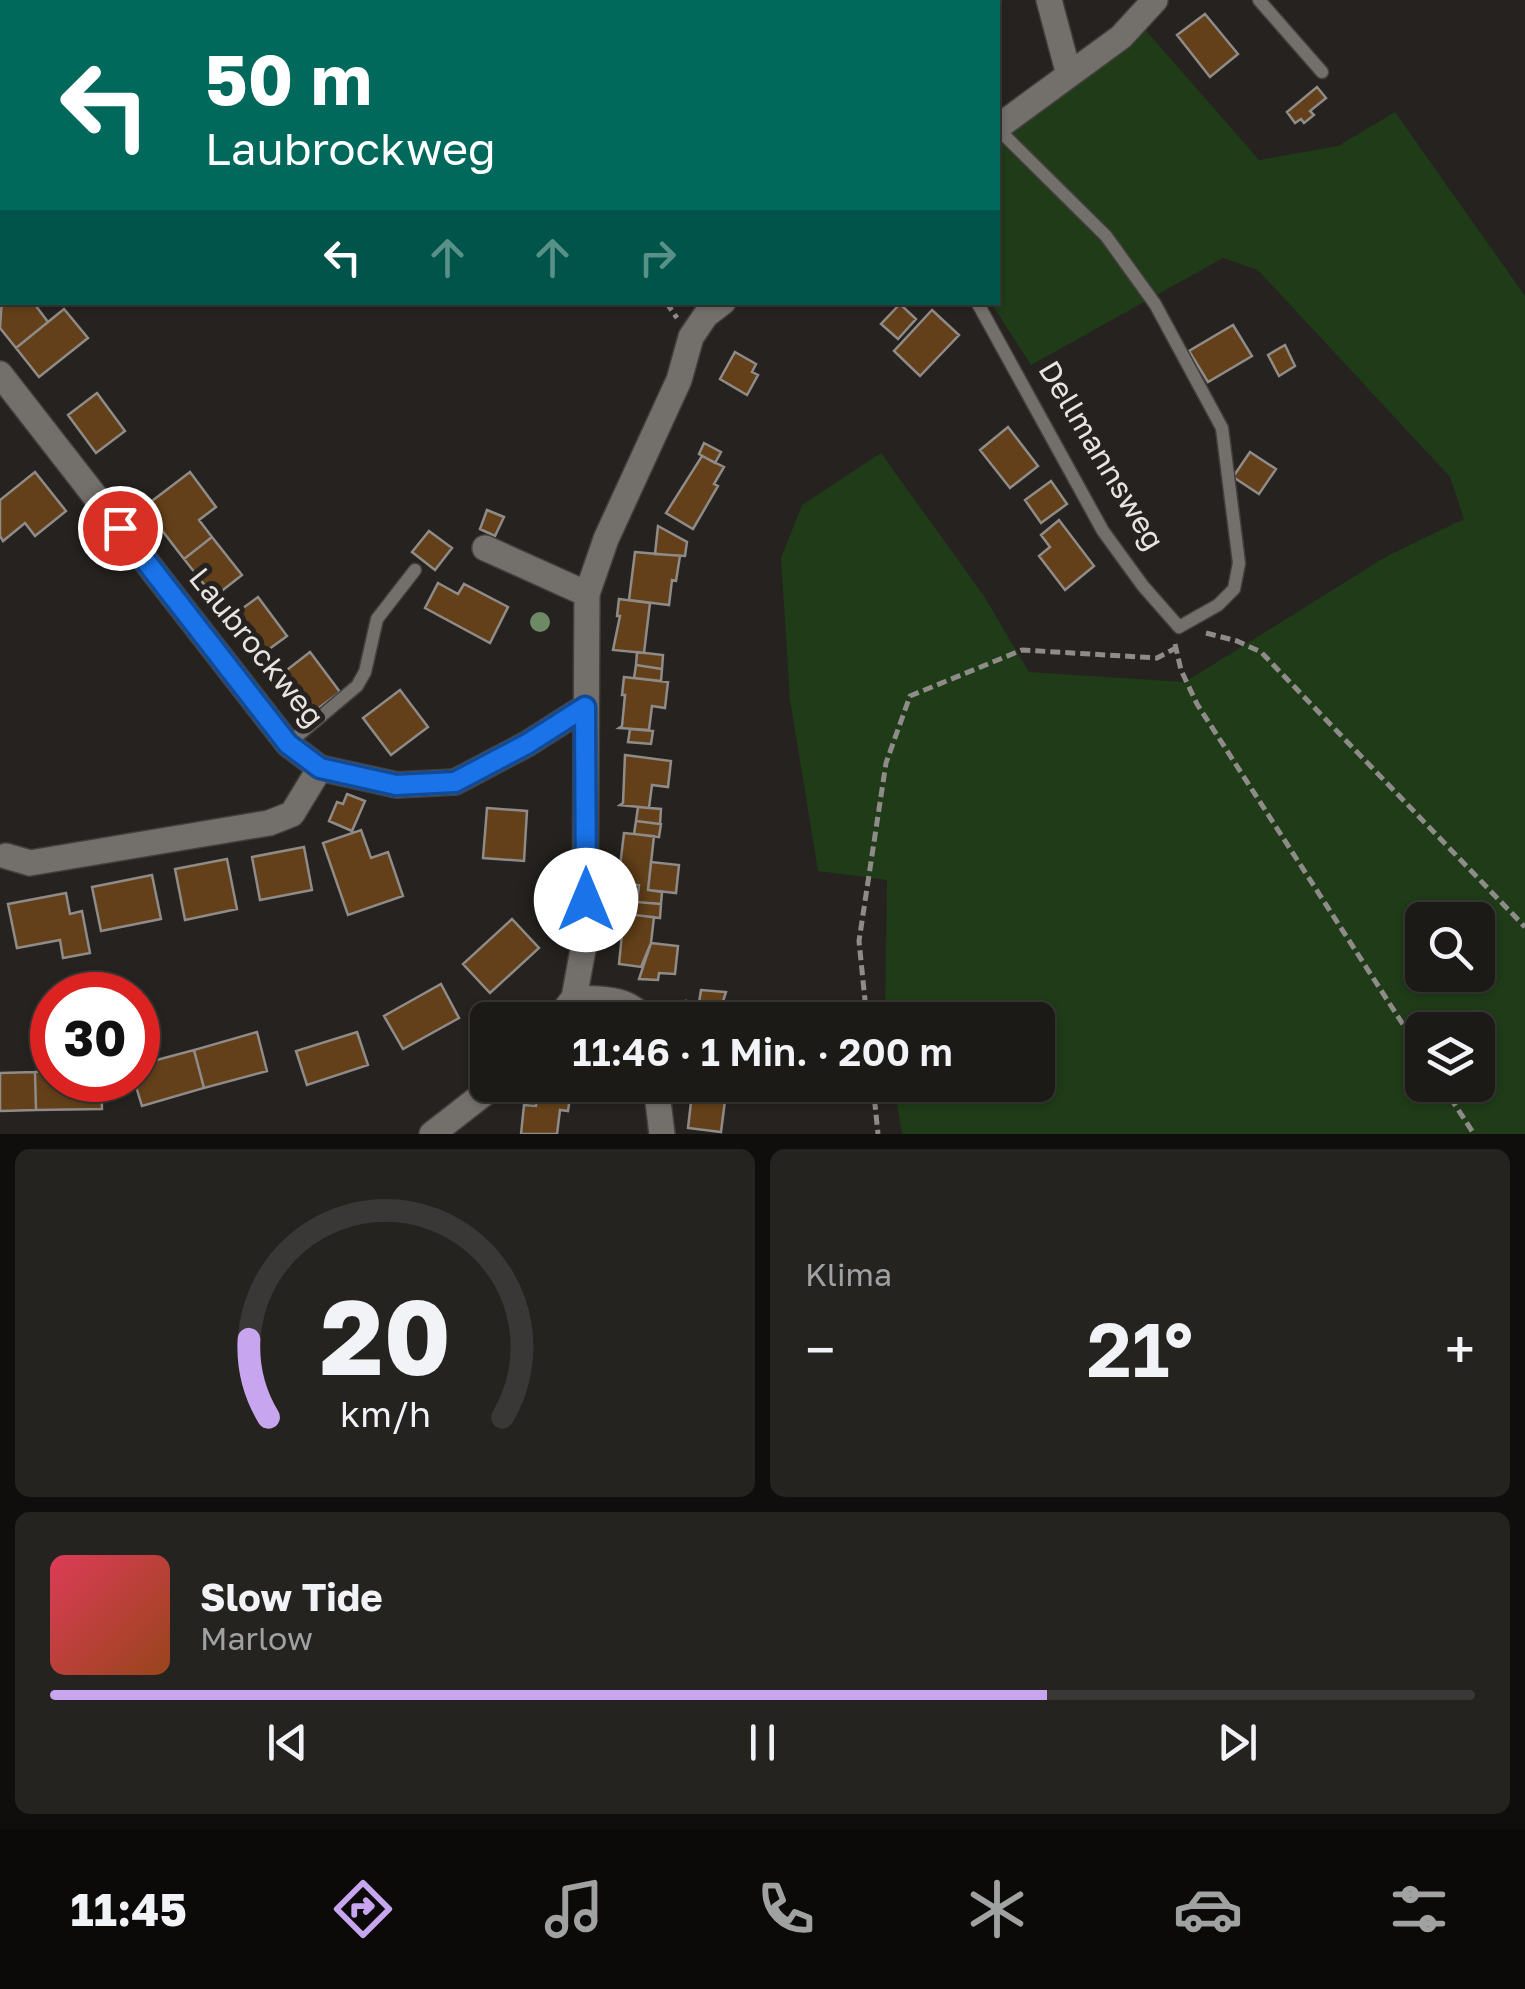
<!DOCTYPE html>
<html lang="de">
<head>
<meta charset="utf-8">
<style>
  :root { --surface:#1c1a17; --page:#252320; --text:#f1f3f6; --muted:#a0a1a1; --line:#3a3836; --accent:#c8a6ef }
  body { margin:0; font-family:"Golos Text",sans-serif; background:var(--page); color:var(--text); height:100vh; display:flex; flex-direction:column; font-size:38px; white-space:nowrap }
  * { box-sizing:border-box; margin:0 }
  p { font-size:32px; color:var(--muted) }
  .icon { flex:none; width:55px; height:55px; fill:none; stroke:currentColor; stroke-width:2; stroke-linecap:round; stroke-linejoin:round }
  .map { position:relative; height:1134px; overflow:hidden }
  .drawer { display:flex; flex-direction:column; gap:15px; padding:15px; background:#0f0e0d; flex:1 }
  .drawer>* { flex:none }
  .top-card { position:absolute; left:0px; top:0px; width:1000px; height:305px; box-shadow:0 2px 8px #0004,0 0 0 2px var(--line); background:#00695c; color:#fff; overflow:hidden }
  .controls { position:absolute; left:1405px; top:902px; display:grid; gap:20px }
  .controls a { display:grid; place-items:center; width:90px; height:90px; border-radius:15px; background:var(--surface); box-shadow:0 2px 8px #0004,0 0 0 2px var(--line); font-size:50px }
  .speed { position:absolute; left:30px; top:972px; display:flex; gap:20px; font-size:50px; font-weight:700; text-align:center }
  .speed>* { display:grid; place-content:center; width:130px; height:130px; border-radius:50%; background:var(--surface); box-shadow:0 2px 8px #0004,0 0 0 2px var(--line); line-height:1 }
  .speed .limit { border:15px solid #d22; background:#fff; color:#111 }
  .pin { position:absolute; display:grid; place-items:center; width:85px; height:85px; color:#fff; margin:-42px; border:5px solid #fff; border-radius:50%; box-shadow:0 2px 10px #0007 }
  .me { position:absolute; width:110px; margin:-55px; rotate:0deg; stroke-linejoin:round; filter:drop-shadow(0 0 8px #0008) }
  .turn { display:flex; align-items:center; gap:35px; height:210px; padding:0 40px; font-size:45px }
  .turn .icon { width:130px; height:130px; stroke-width:2.5 }
  .turn b { display:block; font-size:70px; line-height:85px }
  .lanes { display:flex; align-items:center; height:95px; padding:0 40px; background:#0003; justify-content:center; gap:50px; direction:ltr }
  .lanes .off { opacity:.35 }
  .big { font-size:75px; font-weight:600; line-height:1.1 }
  .drawer .widget { flex:1; display:flex; flex-direction:column; justify-content:center; gap:15px; min-width:0; padding:0 35px; border-radius:15px; background:var(--page) }
  .drawer .dial { align-items:center; gap:0 }
  .dial svg { height:260px; overflow:visible; fill:none; stroke:var(--line); stroke-width:7; stroke-linecap:round; text-anchor:middle }
  .dial text { fill:var(--text); stroke:none }
  .song { display:flex; align-items:center; gap:30px }
  .cover { width:120px; height:120px; border-radius:15px; background:linear-gradient(135deg,hsl(350 70% 55%),hsl(20 70% 35%)) }
  .played { height:10px; border-radius:5px; background:linear-gradient(90deg,var(--accent) 70%,var(--line) 70%) }
  .keys { display:flex; justify-content:space-around; direction:ltr }
  .heat { display:flex; justify-content:space-between; align-items:center; font-size:55px; direction:ltr }
  .drawer .tiles { flex:1; display:grid; gap:15px; grid-template-columns:1fr 1fr }
  .widget:last-child { grid-column:span 2 }
  .trip { position:absolute; left:470px; top:1002px; width:585px; height:100px; border-radius:15px; background:var(--surface); box-shadow:0 2px 8px #0004,0 0 0 2px var(--line); font-weight:600; line-height:100px; text-align:center }
  .tabs { display:flex; height:160px; justify-content:space-around; align-items:center; background:#0b0a09; color:var(--muted) }
  .tabs .icon { width:70px; height:70px }
  .tabs .active { color:var(--accent) }
  .tabs b { font-size:45px; color:var(--text) }
  .map>svg:first-child { display:block }
  .green { fill:#1f3b18; fill-rule:evenodd }
  .building { fill:#634019; stroke:#8f8b88; stroke-width:2.5 }
  .lines { fill:none; stroke-linecap:round; stroke-linejoin:round }
  .lane-casing { stroke:#423f3d; stroke-width:15 }
  .street-casing { stroke:#423f3d; stroke-width:28 }
  .path { stroke:#8e8b89; stroke-width:5; stroke-dasharray:10 5; stroke-linecap:butt }
  .lane { stroke:#73706c; stroke-width:12 }
  .street { stroke:#73706c; stroke-width:25 }
  .tree { fill:#6e8965 }
  .route-casing { stroke:#114b97; stroke-width:25 }
  .route { stroke:#1a73e8; stroke-width:18 }
  .labels { text-anchor:middle; dominant-baseline:central; stroke-width:10; stroke-linejoin:round; paint-order:stroke }
  .street-label { font-size:30px; fill:#e7e5e3; stroke:#25221f }
</style>
</head>
<body>
<div class="map">
<svg width="1525" height="1134" viewBox="0 0 1525 1134">
  <rect width="100%" height="100%" fill="#25221f"/>
  <path class="green" d="M1142 26 1259 160 1338 146 1395 112 1525 296V1134H902L894 1085H1038V1020H885L887 880 818 871 790 700 781 558 802 505 881 453 984 596 1029 672 1185 682 1387 556 1464 519 1450 477 1258 270 1223 258 1031 365 991 303 998 302V133ZM1422 920H1478V975H1422ZM1422 1030H1478V1085H1422Z"/>
  <path class="building" d="M1205 14 1238 54 1210 77 1177 35Z
    M1317 87 1326 98 1310 111 1314 115 1304 123 1301 119 1295 123 1287 112Z
    M2 298V302H33L48 322 16 348 0 328Z
    M900 304 916 319 898 339 881 324Z
    M64 309 88 338 39 377 16 348Z
    M932 310 959 335 920 376 894 351Z
    M1233 325 1252 356 1208 382 1189 351Z
    M1285 345 1295 366 1279 376 1268 355Z
    M735 352 756 364 752 372 758 375 747 395 720 379Z
    M97 393 125 431 96 453 68 415Z
    M1008 427 1038 466 1010 488 980 450Z
    M704 443 721 452 715 463 699 454Z
    M1250 452 1276 469 1259 494 1233 477Z
    M702 456 724 467 714 484 718 486 693 529 666 513Z
    M35 472 66 511 35 536 25 523 3 541 0 536V500Z
    M190 472 216 507 199 520 212 537 184 559 144 507Z
    M1051 481 1067 504 1041 523 1025 500Z
    M487 510 504 517 495 536 480 529Z
    M1059 520 1094 566 1065 590 1039 556 1050 547 1041 535Z
    M658 526 687 542 685 556 655 554Z
    M429 531 452 548 435 570 412 552Z
    M212 537 242 575 214 597 184 559Z
    M635 552 680 556 676 581 672 580 669 605 629 600Z
    M438 583 458 594 464 584 508 607 490 643 425 608Z
    M258 597 287 636 257 658 228 619Z
    M619 599 650 603 644 653 613 650 620 616H617Z
    M310 652 340 692 304 719 274 680Z
    M637 652 663 655 662 669 636 665Z
    M636 665 662 669 661 681 634 678Z
    M624 677 668 682 665 708 652 706 649 730 619 728 622 726 625 695H622Z
    M400 690 428 727 391 755 363 718Z
    M630 729 653 731 651 744 628 742Z
    M625 755 671 761 668 787 652 785 649 808 620 805 623 803Z
    M347 794 365 801 352 831 329 821 337 802 343 804Z
    M638 807 661 809 660 824 636 821Z
    M487 808 527 811 524 861 483 858Z
    M636 821 661 824 659 837 634 834Z
    M361 830 371 858 388 852 403 896 348 915 323 843Z
    M624 833 654 836 648 890 662 892 661 904 637 902 639 885 618 883Z
    M304 847 312 890 260 900 252 857Z
    M227 859 237 909 185 920 175 869Z
    M651 862 679 865 676 893 648 890Z
    M152 875 161 919 101 931 92 887Z
    M66 893 70 914 82 911 90 953 63 958 60 940 17 948 8 904Z
    M636 902 661 904 660 918 635 915Z
    M624 914 654 917 651 943 641 967 619 964Z
    M512 919 539 948 490 993 463 964Z
    M651 943 678 946 675 974 659 973 658 980 639 979Z
    M441 984 459 1018 403 1049 384 1016Z
    M701 990 726 992 717 1020H684L686 1001 699 1003Z
    M257 1032 267 1071 204 1088 194 1050Z
    M357 1032 368 1065 307 1085 296 1051Z
    M194 1050 204 1088 142 1106 134 1080H138V1065Z
    M52 1071V1080H101L102 1109 36 1110 35 1072Z
    M35 1072 36 1110 0 1111V1073Z
    M559 1085H584L583 1097 558 1095Z
    M693 1085H727L721 1132 688 1128Z
    M537 1093 570 1097 568 1111 560 1110 557 1134H521L524 1105 536 1106Z"/>
  <g class="lines">
    <g class="lane-casing">
      <path id="lane" d="M1259 0 1322 72
        M977 302 1103 531 1143 586 1179 627 1218 605 1234 589 1239 563 1222 428 1155 304 1106 236 998 129
        M288 744 357 686 365 672 377 619 415 570"/>
    </g>
    <g class="street-casing">
      <path id="street" d="M1049 0 1069 75
        M998 127 1121 37 1155 0
        M0 374 288 744 320 768 397 785 455 782 527 744 585 707
        M485 548 587 594
        M6 856 30 863 269 823 292 814 320 768
        M574 998C601 999 628 997 645 1020
        M557 1020 574 998 585 939 587 594 606 539 679 380 691 337 706 315 723 302
        M656 1085 662 1134
        M432 1134 495 1085"/>
    </g>
    <path class="path" d="M463 0 464 2
      M666 302 677 318
      M1206 633 1237 641 1261 652 1525 927
      M1175 644 1181 670 1197 704 1422 1054
      M867 1020 859 941 886 763 910 696 1022 650 1157 658 1174 649
      M873 1085 878 1134
      M1442 1085 1474 1134"/>
    <use href="#lane" class="lane"/>
    <use href="#street" class="street"/>
  </g>
  <circle class="tree" cx="540" cy="622" r="10"/>
  <g class="lines">
    <g class="route-casing">
      <path id="route" d="M120 528 288 744 320 768 396 785 455 782 527 744 585 707 586 900"/>
    </g>
    <use href="#route" class="route"/>
  </g>
  <g class="labels">
    <g class="street-label">
      <text transform="translate(1102 455) rotate(59)">Dellmannsweg</text>
      <text transform="translate(257 647) rotate(51)">Laubrockweg</text>
    </g>
  </g>
</svg>
<div class="controls">
<a><svg class="icon" aria-label="search" viewBox="0 0 24 24"><circle cx="10" cy="10" r="6"/><path d="M15 15l6 6"/></svg></a>
<a><svg class="icon" aria-label="layers" viewBox="0 0 24 24"><path d="M12 4l9 5-9 5-9-5zM3 14l9 5 9-5"/></svg></a>
</div>
<div class="speed"><div class="limit">30</div></div>
<div class="pin" style="left:120px;top:528px;background:#d93025"><svg class="icon" aria-label="arrive" viewBox="0 0 24 24"><path d="M6 21V4h12l-3 4 3 4H6"/></svg></div>
<svg class="me" style="left:586px;top:900px" viewBox="-20 -20 40 40"><circle r="19" fill="#fff"/><path d="M0-13L10 11 0 6-10 11z" fill="#1a73e8"/></svg>
<div class="trip">11:46 · 1 Min. · 200 m</div>
<div class="top-card">
<div class="turn"><svg class="icon" aria-label="left" viewBox="0 0 24 24"><path d="M17 20v-9H6M10 6l-5 5 5 5"/></svg><div><b>50 m</b>Laubrockweg</div></div>
<div class="lanes"><svg class="icon" aria-label="left" viewBox="0 0 24 24"><path d="M17 20v-9H6M10 6l-5 5 5 5"/></svg><svg class="icon off" aria-label="ahead" viewBox="0 0 24 24"><path d="M12 20V5M6 11l6-6 6 6"/></svg><svg class="icon off" aria-label="ahead" viewBox="0 0 24 24"><path d="M12 20V5M6 11l6-6 6 6"/></svg><svg class="icon off" aria-label="right" viewBox="0 0 24 24"><path d="M7 20v-9h11M14 6l5 5-5 5"/></svg></div>
</div>
</div>
<section class="drawer">
<div class="tiles">
<div class="widget dial"><svg viewBox="0 0 100 80">
<path d="M14 69A42 42 0 1 1 86 69"/>
<path d="M14 69A42 42 0 0 1 8 45" stroke="#c8a6ef"/>
<text x="50" y="56" font-size="32" font-weight="700">20</text>
<text x="50" y="72" font-size="11">km/h</text>
</svg></div>
<div class="widget"><p>Klima</p>
<div class="heat"><a>−</a><b class="big">21°</b><a>+</a></div>
</div>
<div class="widget">
<div class="song"><i class="cover"></i><div><b>Slow Tide</b><p>Marlow</p></div></div>
<div class="played"></div>
<div class="keys"><svg class="icon" aria-label="previous" viewBox="0 0 24 24"><path d="M18 5L8 12l10 7zM5 5v14"/></svg><svg class="icon" aria-label="pause" viewBox="0 0 24 24"><path d="M8 5v14M16 5v14"/></svg><svg class="icon" aria-label="next" viewBox="0 0 24 24"><path d="M6 5l10 7-10 7zM19 5v14"/></svg></div>
</div>
</div>
</section>
<nav class="tabs">
<b>11:45</b>
<svg class="icon active" aria-label="directions" viewBox="0 0 24 24"><path d="M12 3l9 9-9 9-9-9zM9 14v-3h6M13 9l2 2-2 2"/></svg>
<svg class="icon" aria-label="music" viewBox="0 0 24 24"><path d="M9 18V5l10-2v13"/><circle cx="6" cy="18" r="3"/><circle cx="16" cy="16" r="3"/></svg>
<svg class="icon" aria-label="phone" viewBox="0 0 24 24"><path d="M5 4h4l2 5-3 2q2 4 5 5l2-3 5 2v4C11 20 4 13 5 4z"/></svg>
<svg class="icon" aria-label="climate" viewBox="0 0 24 24"><path d="M12 3v18M4 7l16 10M4 17L20 7"/></svg>
<svg class="icon" aria-label="car" viewBox="0 0 24 24"><path d="M5 17H2v-5l4-1 3-4h7l3 4 3 1v5h-3M9 17h6M6 11h13"/><circle cx="7" cy="17" r="2"/><circle cx="17" cy="17" r="2"/></svg>
<svg class="icon" aria-label="filters" viewBox="0 0 24 24"><path d="M4 7h16M4 17h16"/><circle cx="9" cy="7" r="2"/><circle cx="15" cy="17" r="2"/></svg>
</nav>
</body>
</html>
